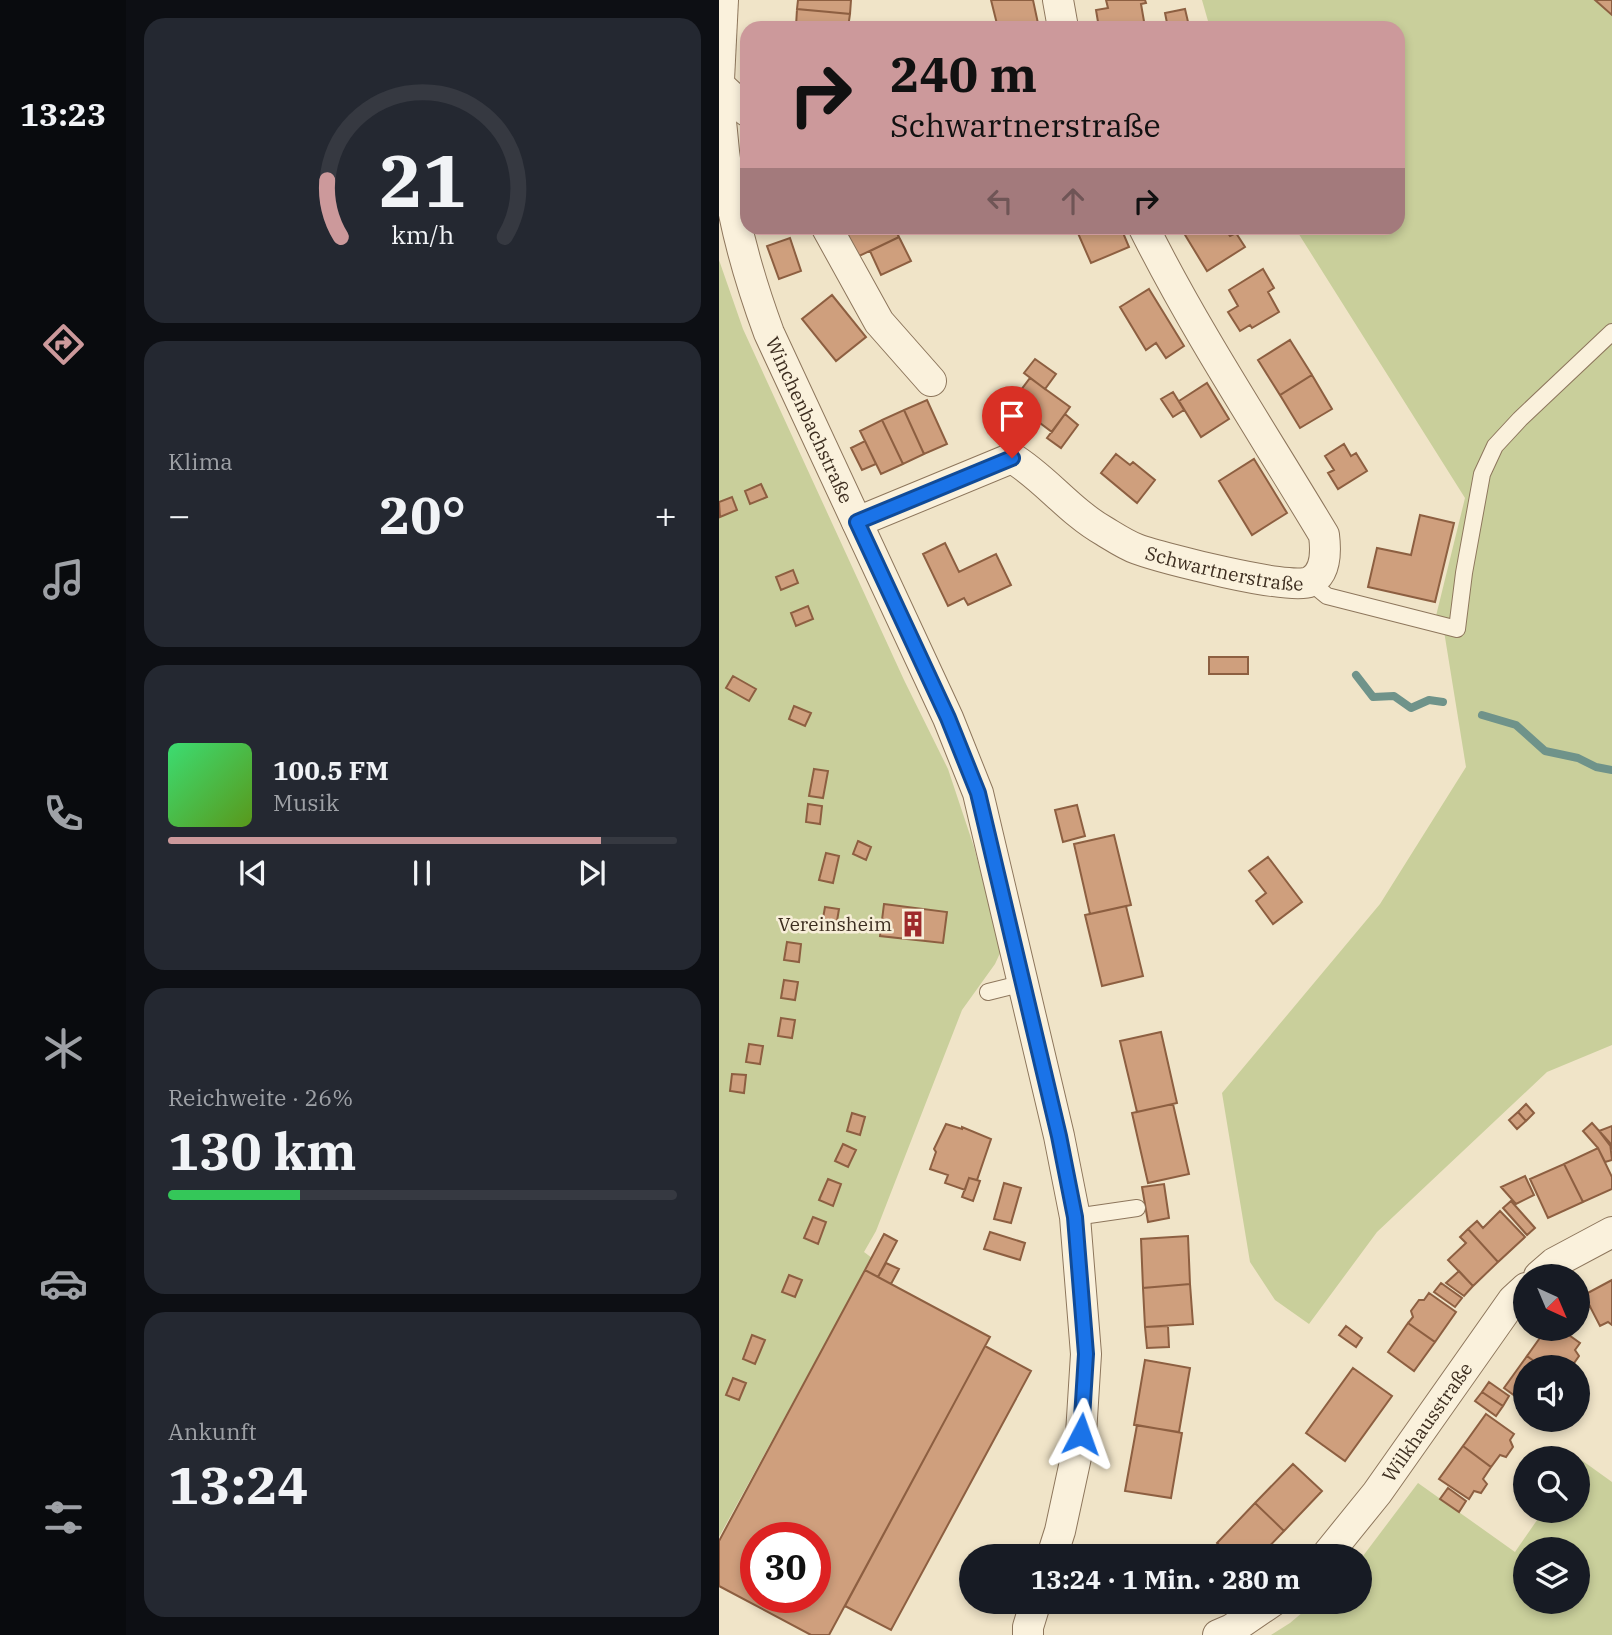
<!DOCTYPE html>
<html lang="de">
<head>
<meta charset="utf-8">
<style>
  :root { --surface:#171b24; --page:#242831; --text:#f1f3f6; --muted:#9ea1a6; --line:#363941; --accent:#cc999b }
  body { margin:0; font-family:"IBM Plex Serif",serif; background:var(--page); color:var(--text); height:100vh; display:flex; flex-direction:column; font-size:26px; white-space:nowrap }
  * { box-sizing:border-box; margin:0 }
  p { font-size:23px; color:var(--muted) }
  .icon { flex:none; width:38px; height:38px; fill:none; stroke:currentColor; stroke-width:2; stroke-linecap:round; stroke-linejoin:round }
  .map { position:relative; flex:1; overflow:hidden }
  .side { display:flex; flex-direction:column; gap:18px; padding:18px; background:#0d0f14; width:593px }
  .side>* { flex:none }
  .guide { position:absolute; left:21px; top:21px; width:665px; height:214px; border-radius:21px; box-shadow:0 4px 10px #0003; background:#cc999b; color:#111; overflow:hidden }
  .needle { width:46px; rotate:136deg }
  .controls { position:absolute; left:794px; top:1264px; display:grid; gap:14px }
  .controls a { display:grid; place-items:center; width:77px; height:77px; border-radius:50%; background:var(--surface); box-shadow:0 4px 10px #0003; font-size:35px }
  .speed { position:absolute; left:21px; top:1522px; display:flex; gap:14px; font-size:35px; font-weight:700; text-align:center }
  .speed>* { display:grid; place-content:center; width:91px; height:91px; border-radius:50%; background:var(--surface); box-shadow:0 4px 10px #0003; line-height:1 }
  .speed .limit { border:10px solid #d22; background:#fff; color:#111 }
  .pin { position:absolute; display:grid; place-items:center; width:60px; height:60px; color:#fff; margin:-72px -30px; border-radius:50% 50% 50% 0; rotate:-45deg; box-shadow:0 0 7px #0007 }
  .pin .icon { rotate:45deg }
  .me { position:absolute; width:77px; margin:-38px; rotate:4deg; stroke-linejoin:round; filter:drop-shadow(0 0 5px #0008) }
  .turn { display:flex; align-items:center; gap:24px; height:147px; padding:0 35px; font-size:32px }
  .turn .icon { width:91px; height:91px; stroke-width:2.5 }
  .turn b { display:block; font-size:49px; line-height:60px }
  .lanes { display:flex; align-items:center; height:66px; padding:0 35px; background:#0003; justify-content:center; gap:35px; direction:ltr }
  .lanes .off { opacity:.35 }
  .big { font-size:52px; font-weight:700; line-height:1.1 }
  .side .tile { flex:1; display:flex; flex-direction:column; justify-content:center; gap:10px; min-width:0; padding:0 24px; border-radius:21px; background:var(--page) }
  .side .dial { align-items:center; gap:0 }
  .dial svg { height:182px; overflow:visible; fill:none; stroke:var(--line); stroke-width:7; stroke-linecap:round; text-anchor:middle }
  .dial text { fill:var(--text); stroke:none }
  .song { display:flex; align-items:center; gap:21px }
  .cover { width:84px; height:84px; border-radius:10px; background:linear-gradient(135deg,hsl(140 70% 55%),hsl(90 70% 35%)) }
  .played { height:7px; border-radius:4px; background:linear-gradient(90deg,var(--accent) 85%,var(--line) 85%) }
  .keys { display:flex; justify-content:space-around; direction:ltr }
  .heat { display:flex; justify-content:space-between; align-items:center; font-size:38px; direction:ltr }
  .charge { height:10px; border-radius:5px; background:linear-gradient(90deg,#34c759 26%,var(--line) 0) }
  .trip { position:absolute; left:240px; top:1544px; width:413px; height:70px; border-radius:35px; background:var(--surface); box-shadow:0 4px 10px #0003; font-weight:700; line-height:70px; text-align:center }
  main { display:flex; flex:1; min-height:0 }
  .tabs { display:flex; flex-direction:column; width:126px; justify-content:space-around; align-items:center; background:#090b0e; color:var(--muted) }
  .tabs .icon { width:49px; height:49px }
  .tabs .selected { color:var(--accent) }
  .tabs b { font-size:32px; color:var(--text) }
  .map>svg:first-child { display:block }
  .green { fill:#c9cf9b; fill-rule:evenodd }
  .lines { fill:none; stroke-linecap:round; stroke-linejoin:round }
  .stream { stroke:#6f938a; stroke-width:8 }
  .building { fill:#cf9f7d; stroke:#8d5f41; stroke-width:2; fill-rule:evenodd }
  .lane-casing { stroke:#8d765c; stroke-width:18 }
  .street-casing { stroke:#8d765c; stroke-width:32 }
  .lane { stroke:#faf1dc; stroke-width:16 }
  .street { stroke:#faf1dc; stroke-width:30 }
  .route-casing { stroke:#114b97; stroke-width:18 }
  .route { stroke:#1a73e8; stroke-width:12 }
  .labels { text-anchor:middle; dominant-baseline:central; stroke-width:5; stroke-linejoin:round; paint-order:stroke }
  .street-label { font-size:19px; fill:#3d2e20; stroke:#f7eed8 }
  .poi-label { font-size:19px; fill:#3d2e20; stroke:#f7eed8; text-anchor:end }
</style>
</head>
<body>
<main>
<nav class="tabs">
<b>13:23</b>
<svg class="icon selected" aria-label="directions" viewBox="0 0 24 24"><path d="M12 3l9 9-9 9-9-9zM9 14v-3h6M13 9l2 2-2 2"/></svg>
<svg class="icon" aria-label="music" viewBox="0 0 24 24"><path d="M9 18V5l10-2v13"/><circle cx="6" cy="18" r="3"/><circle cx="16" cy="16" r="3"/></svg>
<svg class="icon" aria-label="phone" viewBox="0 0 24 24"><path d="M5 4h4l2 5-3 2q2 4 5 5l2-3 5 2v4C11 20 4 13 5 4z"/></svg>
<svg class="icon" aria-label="climate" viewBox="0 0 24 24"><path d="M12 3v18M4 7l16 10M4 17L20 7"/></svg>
<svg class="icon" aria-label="car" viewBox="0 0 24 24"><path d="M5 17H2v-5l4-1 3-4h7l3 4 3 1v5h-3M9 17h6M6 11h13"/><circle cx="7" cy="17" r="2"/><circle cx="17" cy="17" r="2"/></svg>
<svg class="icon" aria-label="filters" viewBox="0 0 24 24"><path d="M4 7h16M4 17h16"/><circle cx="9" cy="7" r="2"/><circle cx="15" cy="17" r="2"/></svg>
</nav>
<section class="side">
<div class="tile dial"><svg viewBox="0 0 100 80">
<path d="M14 69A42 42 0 1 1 86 69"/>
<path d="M14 69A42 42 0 0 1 8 44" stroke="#cc999b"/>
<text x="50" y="56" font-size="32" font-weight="700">21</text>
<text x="50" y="72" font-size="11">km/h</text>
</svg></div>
<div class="tile"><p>Klima</p>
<div class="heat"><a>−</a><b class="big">20°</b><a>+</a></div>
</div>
<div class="tile">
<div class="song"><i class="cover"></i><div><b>100.5 FM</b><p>Musik</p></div></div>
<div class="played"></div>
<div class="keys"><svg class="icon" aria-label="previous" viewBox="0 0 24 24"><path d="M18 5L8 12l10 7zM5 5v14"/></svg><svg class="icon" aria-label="pause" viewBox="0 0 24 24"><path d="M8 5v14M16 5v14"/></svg><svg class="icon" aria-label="next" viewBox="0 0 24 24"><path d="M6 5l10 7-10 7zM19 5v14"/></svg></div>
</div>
<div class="tile"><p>Reichweite · 26%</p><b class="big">130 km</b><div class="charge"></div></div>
<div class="tile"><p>Ankunft</p><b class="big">13:24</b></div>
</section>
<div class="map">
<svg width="893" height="1635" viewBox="0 0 893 1635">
  <rect width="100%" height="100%" fill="#f0e4c8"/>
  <path class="green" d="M483 0H893V1045L828 1072 658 1232 590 1324 556 1300 531 1262 503 1093 661 904 747 767 725 631 717 616 746 498 576 228H679V28H491Z
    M0 260 24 329 185 680 229 769 255 847 282 951 276 964 243 1010 157 1231 145 1252 153 1258 0 1537Z
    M861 1459 893 1482V1635H552L571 1623 597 1601H640L641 1560 699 1483 796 1552 825 1510H859ZM807 1549H859V1601H807Z"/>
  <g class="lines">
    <path class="stream" d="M637 675 654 697 675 696 692 708 710 700 724 702
      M763 715 797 725 826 751 859 758 877 767 893 770"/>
  </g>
  <path class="building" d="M79 0H132L131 14 78 9Z
    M272 0H314L320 28H279Z
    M387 0H426L427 3 422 4 426 27 380 28 377 10 389 8Z
    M876 0H893V15Z
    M78 9 131 14 129 28 77 26Z
    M466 9 470 26 449 28 446 13Z
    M124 228H175L180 237 138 257Z
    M365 228H402L410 247 372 263 358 231Z
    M467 228H505L511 236 517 233 526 247 488 271 463 230Z
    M180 237 192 261 162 275 151 251Z
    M71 238 82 271 60 279 48 246Z
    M544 269 555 288 549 292 560 312 533 328 531 325 521 331 509 312 519 306 510 290Z
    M430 289 465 346 447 358 437 343 427 350 401 307Z
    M113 295 147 337 117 361 83 319Z
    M571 340 593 375 561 395 539 360Z
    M316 359 337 374 326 389 305 373Z
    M593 375 613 409 581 428 561 395Z
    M311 378 351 407 333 432 293 402Z
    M488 383 510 419 482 437 460 401Z
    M454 392 465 410 454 417 442 399Z
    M208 400 228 444 205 454 185 410Z
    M185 410 205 454 184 464 163 420Z
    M346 414 359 425 342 448 328 438Z
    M163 420 184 464 162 474 141 431Z
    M146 441 157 464 143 470 132 448Z
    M625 444 632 456 637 453 648 471 619 489 609 473 615 470 606 456Z
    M397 454 411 465 414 462 436 480 418 503 382 473Z
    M535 459 568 513 533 535 500 481Z
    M42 484 48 497 31 504 26 491Z
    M13 497 18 510 1 517 0 502Z
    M701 515 735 523 716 602 649 587 658 548 692 555Z
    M226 543 240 572 277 554 292 585 249 605 245 598 229 606 204 554Z
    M74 570 79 583 62 590 57 577Z
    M89 606 94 619 77 626 72 613Z
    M490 657H529V674H490Z
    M14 676 37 689 30 701 7 688Z
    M75 706 92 713 86 726 70 719Z
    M95 769 109 771 104 798 90 796Z
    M89 804 103 806 101 824 87 822Z
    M358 805 366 836 344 842 336 810Z
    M395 835 412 905 371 914 355 844Z
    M139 841 152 847 147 860 134 854Z
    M107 853 120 856 114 883 100 880Z
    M549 857 583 902 554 924 537 901 547 893 530 871Z
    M165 904 228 912 224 943 161 936Z
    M407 906 424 976 383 986 366 915Z
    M106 907 120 909 117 927 103 924Z
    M68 942 82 944 80 962 65 960Z
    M65 980 79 982 76 1000 62 998Z
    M62 1018 76 1020 73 1038 59 1036Z
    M442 1032 458 1103 418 1112 401 1041Z
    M30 1044 44 1046 41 1064 27 1062Z
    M13 1074 27 1075 25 1093 11 1091Z
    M454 1104 470 1174 429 1183 413 1113Z
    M807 1104 815 1113 807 1121 799 1112Z
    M799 1112 807 1121 798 1129 790 1120Z
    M133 1113 146 1117 141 1135 128 1131Z
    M873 1123 891 1143 893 1160 886 1162 879 1148 864 1131Z
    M227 1124 243 1129V1127L272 1139 258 1180 250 1178 246 1190 226 1183 229 1175 211 1169 217 1152 215 1149Z
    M893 1126V1148L880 1131Z
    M124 1144 137 1150 129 1167 116 1161Z
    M879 1148 893 1177V1189L864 1202 845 1164Z
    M845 1164 864 1202 829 1218 811 1179Z
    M806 1176 815 1195 797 1204 782 1187Z
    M250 1178 261 1181 254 1201 243 1197Z
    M109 1179 122 1184 114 1206 100 1200Z
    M285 1183 302 1188 292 1223 275 1219Z
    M445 1184 450 1218 429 1222 423 1187Z
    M792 1201 816 1228 808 1235 784 1208Z
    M781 1211 806 1237 779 1262 749 1229 758 1221 764 1228Z
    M94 1217 107 1222 99 1244 85 1238Z
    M749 1229 779 1262 754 1286 729 1260 747 1243 741 1237Z
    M271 1232 306 1243 301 1260 265 1249Z
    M165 1234 178 1241 159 1277 146 1270Z
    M469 1236 471 1284 424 1288 422 1239Z
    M167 1263 180 1269 172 1284 159 1277Z
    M146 1270 271 1337 110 1635H92L0 1586V1541ZM37 1538H96V1598H37Z
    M740 1271 754 1286 745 1296 727 1283Z
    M70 1275 83 1280 76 1297 63 1292Z
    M893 1280V1325L889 1322 881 1326 865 1295Z
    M722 1283 743 1298 736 1307 715 1292Z
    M471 1284 474 1324 426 1327 424 1288Z
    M859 1288 871 1306 859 1317Z
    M710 1293 737 1312 716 1342 689 1323 694 1317 692 1311 700 1300H705Z
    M689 1323 716 1342 695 1371 669 1352Z
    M449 1326 450 1347 428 1348 426 1327Z
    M627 1326 643 1338 637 1347 620 1335Z
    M828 1328H840L861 1343 856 1350 860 1356 853 1366 823 1367 808 1356Z
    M33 1335 46 1340 36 1364 24 1359Z
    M266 1346 312 1371 172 1630 126 1606Z
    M808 1356 823 1367H807V1404L785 1388Z
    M426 1360 471 1368 460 1432 415 1425Z
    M634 1368 673 1396 626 1461 587 1433Z
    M14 1378 27 1383 20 1400 7 1395Z
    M770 1382 790 1396 784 1406 763 1392Z
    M763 1392 784 1406 777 1416 756 1401Z
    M767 1414 795 1434 791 1440 794 1447 787 1457 781 1455 772 1467 744 1446Z
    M418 1425 463 1433 452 1498 406 1491Z
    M744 1446 772 1467 764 1479 768 1484 762 1493 755 1491 750 1499 720 1479Z
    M574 1464 603 1491 565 1531 536 1503Z
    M729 1488 747 1501 740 1512 721 1499Z
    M536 1503 565 1531 541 1556H511L498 1543Z
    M391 1546 445 1556H389Z
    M423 1601H466L465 1609Z"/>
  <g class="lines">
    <g class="lane-casing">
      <path id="lane" d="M591 582 608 596 738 629 745 573 763 474 776 446 801 419 893 332
        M269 992 305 983
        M356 1217 418 1208"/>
    </g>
    <g class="street-casing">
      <g id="street">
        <path d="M339 0 344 28"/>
        <path d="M0 80 4 0"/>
        <path d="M0 85 28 111"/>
        <path id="s1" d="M0 89C4 179 19 249 50 333L229 718 259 793 340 1136 356 1217 367 1354 362 1434 341 1531 333 1556"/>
        <path d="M108 228 160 322 212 381"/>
        <path id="s2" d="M138 522 293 458C325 477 351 512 385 531 395 537 407 545 418 549 443 558 571 591 590 582 608 574 607 551 605 535 544 433 478 334 425 228"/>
        <path d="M820 1276 835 1263 893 1232"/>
        <path id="s3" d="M607 1556 658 1493 794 1300 807 1288"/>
        <path d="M309 1635V1627L317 1601"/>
        <path d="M499 1635 513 1629 554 1601"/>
      </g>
    </g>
    <use href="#lane" class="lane"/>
    <use href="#street" class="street"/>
  </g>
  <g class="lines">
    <g class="route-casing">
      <path id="route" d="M293 458 138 522 229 718 259 793 340 1136 356 1217 367 1354 362 1434"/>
    </g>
    <use href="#route" class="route"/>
  </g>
  <defs>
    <g id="building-bare" transform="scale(2.1)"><path d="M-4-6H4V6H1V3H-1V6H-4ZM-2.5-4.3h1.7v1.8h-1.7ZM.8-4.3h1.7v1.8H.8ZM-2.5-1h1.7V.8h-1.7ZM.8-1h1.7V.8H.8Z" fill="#9e2a2b" stroke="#f7eed8" stroke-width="2.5" paint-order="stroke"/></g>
  </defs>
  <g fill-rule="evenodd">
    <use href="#building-bare" x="194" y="924"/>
  </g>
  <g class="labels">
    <g class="street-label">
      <text stroke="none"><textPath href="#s1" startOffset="346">Winchenbachstraße</textPath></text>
      <text stroke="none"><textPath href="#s2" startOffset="413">Schwartnerstraße</textPath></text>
      <text stroke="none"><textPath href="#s3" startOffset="168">Wilkhausstraße</textPath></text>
    </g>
    <g class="poi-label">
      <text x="173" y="924">Vereinsheim</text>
    </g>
  </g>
</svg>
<div class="controls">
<a><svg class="needle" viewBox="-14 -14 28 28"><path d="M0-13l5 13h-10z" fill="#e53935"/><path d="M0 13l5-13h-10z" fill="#9ea1a6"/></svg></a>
<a><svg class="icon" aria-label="sound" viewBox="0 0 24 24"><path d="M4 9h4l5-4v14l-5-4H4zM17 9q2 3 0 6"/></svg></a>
<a><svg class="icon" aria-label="search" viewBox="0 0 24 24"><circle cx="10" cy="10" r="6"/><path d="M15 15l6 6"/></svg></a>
<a><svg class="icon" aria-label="layers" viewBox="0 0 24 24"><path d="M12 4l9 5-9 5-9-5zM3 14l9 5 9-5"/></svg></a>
</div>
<div class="speed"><div class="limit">30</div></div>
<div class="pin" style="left:293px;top:458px;background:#d93025"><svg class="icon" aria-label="arrive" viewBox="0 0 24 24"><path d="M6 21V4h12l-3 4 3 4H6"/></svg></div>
<svg class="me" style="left:362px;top:1434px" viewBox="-20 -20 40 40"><path d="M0-17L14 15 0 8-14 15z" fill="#1a73e8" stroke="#fff" stroke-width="4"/></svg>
<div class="trip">13:24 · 1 Min. · 280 m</div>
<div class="guide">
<div class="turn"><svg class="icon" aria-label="right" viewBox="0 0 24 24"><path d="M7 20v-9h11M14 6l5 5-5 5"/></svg><div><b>240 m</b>Schwartnerstraße</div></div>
<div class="lanes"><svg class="icon off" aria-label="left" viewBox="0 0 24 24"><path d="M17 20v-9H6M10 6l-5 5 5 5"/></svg><svg class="icon off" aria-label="ahead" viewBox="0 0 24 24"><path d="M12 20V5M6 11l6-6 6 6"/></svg><svg class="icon" aria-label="right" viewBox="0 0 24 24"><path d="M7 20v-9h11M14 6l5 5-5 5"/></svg></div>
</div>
</div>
</main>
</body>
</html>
